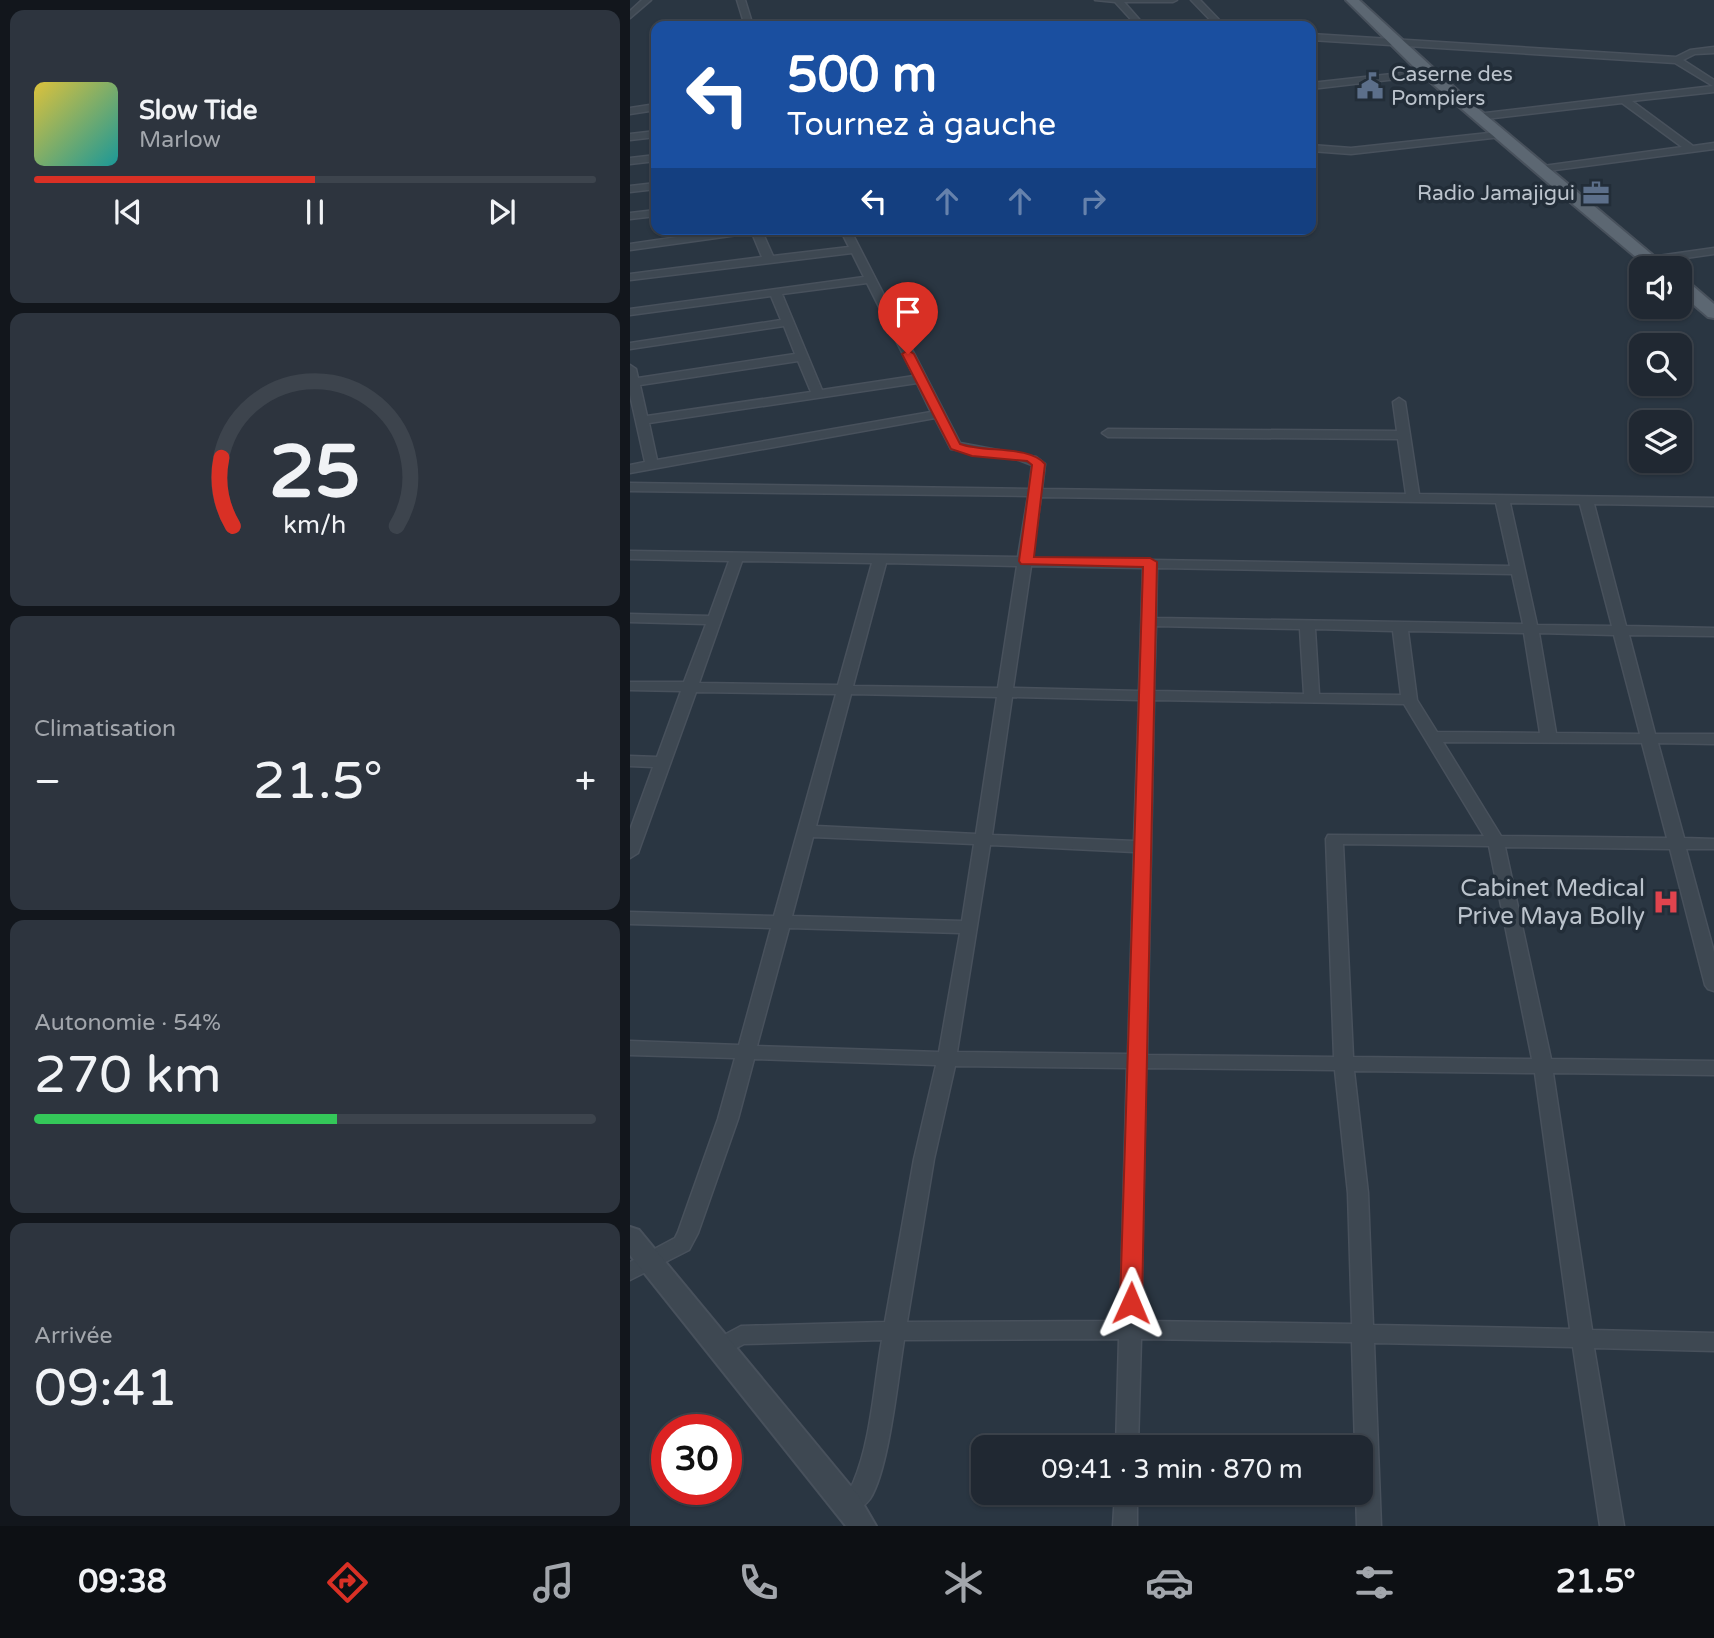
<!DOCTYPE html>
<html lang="fr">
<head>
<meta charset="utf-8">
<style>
  :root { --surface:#202832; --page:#2d343e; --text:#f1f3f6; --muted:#a2a6ac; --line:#3d444d; --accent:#d93025 }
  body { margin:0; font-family:"Varela Round",sans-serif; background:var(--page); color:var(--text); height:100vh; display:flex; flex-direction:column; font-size:26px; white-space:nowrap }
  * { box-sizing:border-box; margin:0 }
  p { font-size:23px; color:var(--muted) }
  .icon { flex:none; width:38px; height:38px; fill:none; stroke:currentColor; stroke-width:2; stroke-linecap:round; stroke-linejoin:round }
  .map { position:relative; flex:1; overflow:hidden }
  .side { display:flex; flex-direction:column; gap:10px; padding:10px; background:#12161c; width:630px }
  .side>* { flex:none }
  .top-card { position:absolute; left:21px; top:21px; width:665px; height:214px; border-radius:14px; box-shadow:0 2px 5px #0004,0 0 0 2px var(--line); background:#1a4fa0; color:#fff; overflow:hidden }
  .fabs { position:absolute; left:999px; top:256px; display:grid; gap:14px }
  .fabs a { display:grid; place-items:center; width:63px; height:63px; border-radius:14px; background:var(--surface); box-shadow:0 2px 5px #0004,0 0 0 2px var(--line); font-size:35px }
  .speed { position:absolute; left:21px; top:1414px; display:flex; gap:14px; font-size:35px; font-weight:700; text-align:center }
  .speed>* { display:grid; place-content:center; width:91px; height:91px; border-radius:50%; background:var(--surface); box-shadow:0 2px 5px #0004,0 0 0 2px var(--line); line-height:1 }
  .speed .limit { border:10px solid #d22; background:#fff; color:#111 }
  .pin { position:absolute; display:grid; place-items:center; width:60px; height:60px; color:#fff; margin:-72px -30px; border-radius:50% 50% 50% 0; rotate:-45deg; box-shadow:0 0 7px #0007 }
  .pin .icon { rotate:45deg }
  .me { position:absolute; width:77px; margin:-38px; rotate:1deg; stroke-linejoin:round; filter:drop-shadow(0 0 5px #0008) }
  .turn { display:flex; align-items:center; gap:24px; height:147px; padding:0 21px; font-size:32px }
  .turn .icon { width:91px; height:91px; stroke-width:2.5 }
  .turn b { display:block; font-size:49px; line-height:60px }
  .lanes { display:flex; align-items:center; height:66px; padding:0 21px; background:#0003; justify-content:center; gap:35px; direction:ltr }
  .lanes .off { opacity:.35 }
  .big { font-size:52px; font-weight:600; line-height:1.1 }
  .side .card { flex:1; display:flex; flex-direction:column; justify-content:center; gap:10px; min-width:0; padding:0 24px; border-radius:14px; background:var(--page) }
  .side .dial { align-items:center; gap:0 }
  .dial svg { height:182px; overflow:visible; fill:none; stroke:var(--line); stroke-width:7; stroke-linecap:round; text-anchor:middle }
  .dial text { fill:var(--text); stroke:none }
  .song { display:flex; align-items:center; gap:21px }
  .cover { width:84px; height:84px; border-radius:10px; background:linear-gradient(135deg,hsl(50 70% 55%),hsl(180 70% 35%)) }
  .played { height:7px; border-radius:4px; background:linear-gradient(90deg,var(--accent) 50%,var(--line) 50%) }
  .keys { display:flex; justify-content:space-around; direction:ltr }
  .heat { display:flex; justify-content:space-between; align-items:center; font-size:38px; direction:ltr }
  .charge { height:10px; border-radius:5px; background:linear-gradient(90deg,#34c759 54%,var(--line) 0) }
  .trip { position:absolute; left:341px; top:1435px; width:402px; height:70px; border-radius:14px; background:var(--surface); box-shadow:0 2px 5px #0004,0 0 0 2px var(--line); font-weight:600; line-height:70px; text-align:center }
  .dock { display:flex; height:112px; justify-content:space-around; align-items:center; background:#0d1014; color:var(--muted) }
  .dock .icon { width:49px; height:49px }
  .dock .current { color:var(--accent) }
  .dock b { font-size:32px; color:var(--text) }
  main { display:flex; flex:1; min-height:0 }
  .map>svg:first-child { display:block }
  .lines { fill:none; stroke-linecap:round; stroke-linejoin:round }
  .minor-casing { stroke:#48515c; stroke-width:3 }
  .tertiary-casing { stroke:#48515c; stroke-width:4 }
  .primary-casing { stroke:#48515c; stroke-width:4 }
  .minor { fill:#3e4852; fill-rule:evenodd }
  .tertiary { fill:#3e4852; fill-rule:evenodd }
  .primary { fill:#5c6772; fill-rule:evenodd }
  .route { fill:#d93025; stroke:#8d1f18; stroke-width:2 }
  .labels { text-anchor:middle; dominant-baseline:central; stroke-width:7; stroke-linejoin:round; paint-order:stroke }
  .far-poi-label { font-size:21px; fill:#bbc3cc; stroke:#222d38; text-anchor:start }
  .poi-label { font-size:24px; fill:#bbc3cc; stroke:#222d38; text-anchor:end }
</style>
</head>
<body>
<main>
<section class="side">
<div class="card">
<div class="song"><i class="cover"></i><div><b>Slow Tide</b><p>Marlow</p></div></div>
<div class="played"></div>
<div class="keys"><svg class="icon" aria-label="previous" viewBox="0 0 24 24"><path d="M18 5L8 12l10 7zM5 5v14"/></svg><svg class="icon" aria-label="pause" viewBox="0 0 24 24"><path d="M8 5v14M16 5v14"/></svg><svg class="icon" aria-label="next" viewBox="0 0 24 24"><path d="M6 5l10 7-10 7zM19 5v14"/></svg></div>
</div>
<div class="card dial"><svg viewBox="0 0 100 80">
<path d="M14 69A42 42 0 1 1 86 69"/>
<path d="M14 69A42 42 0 0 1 9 39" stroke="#d93025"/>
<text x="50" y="56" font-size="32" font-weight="700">25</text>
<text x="50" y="72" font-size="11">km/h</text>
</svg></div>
<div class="card"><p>Climatisation</p>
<div class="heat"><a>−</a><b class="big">21.5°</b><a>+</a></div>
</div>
<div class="card"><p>Autonomie · 54%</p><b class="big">270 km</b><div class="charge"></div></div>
<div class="card"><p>Arrivée</p><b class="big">09:41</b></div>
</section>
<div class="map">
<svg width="1084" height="1526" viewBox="0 0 1084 1526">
  <rect width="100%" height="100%" fill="#2a3642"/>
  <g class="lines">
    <g class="minor-casing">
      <path id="minor" d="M12 0H21L0 18V11Z
        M107 0H115L123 26H115Z
        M465 0H547L543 2H494L515 26H507L485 2Z
        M561 0H570L595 26H586Z
        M681 34 1046 57 1060 50 1084 47V53L1065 54 1053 60 1084 80V92L1002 101 1063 146 1084 143V149L910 172 906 171V167L1052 147 992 103 847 120 842 117 847 114 1083 86 1045 63 681 40Z
        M798 70 802 73 801 75 681 89V83Z
        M26 104V110L0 114V108Z
        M26 131V137L0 140V134Z
        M868 132 873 135 871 137 721 154 681 151V145L721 148Z
        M26 155V161L0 164V158Z
        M26 183V189L0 192V186Z
        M26 210V216L0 219V213Z
        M102 229H131L143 256 219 247 210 229H220L330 443 406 457 415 464 412 489 776 494 768 439 478 437 472 433 478 429 767 431 763 402 769 398 775 402 789 494 1084 498V506L964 504 996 626 1084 628V636L999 635 1025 734H1084V744L1028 743 1054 838 1084 839V849H1056L1084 952V991L1078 989 1075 985 1040 849 875 847 921 1059 1084 1061V1075L923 1073 962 1330 1084 1333V1351L964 1348 994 1526H970L943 1347 744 1343 751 1526H727L726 1493H732V1447H725L722 1342H719L511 1339 508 1447H486L489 1339 274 1340C268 1377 259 1470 240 1499 235 1506 226 1511 218 1514L210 1511 206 1504C210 1495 219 1492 223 1483 241 1442 244 1385 252 1340L114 1344 89 1357 81 1354 78 1348 81 1342 111 1326 255 1322 284 1159 306 1065 124 1059 108 1119 68 1233 59 1250 0 1280V1262L45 1238 48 1232 88 1119 105 1058 0 1055V1041L109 1045 141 928 0 924V912L144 916 206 694 66 692 8 853 0 858V830L23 767 0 766V756L27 757 51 691 0 690V682H54L76 624 0 622V614L79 616 99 561 0 559V551L388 557 398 496 0 491V483L399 489 402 465 389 460 321 449 305 418 0 473V465L15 462 0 395V365L6 369 8 378 165 354 154 326 0 349V343L151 320 141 296 0 315V309L234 277 222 253 0 280V274L132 257 122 233 0 250V244ZM237 283 284 376 192 390 152 294ZM168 361 181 392 17 416 10 385ZM287 383 301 412 27 460 19 423ZM411 497 866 503 880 566 402 558ZM880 503 950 504 982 626 907 625ZM112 561 242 563 208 685 69 683ZM256 563 387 566 368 688 223 686ZM401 566 513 568 509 691 383 688ZM527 568 882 574 893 624 526 618ZM526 626 670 629 674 694 524 691ZM685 629 763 631 771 695 689 694ZM778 631 894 633 910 733 807 732 787 700ZM909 633 984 635 1010 734 926 733ZM221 694 367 697 346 834 186 826ZM382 697 509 700 504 841 362 835ZM524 700 774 704 854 836 698 835 696 839 704 1057 517 1055ZM813 742 1012 743 1037 838 871 836ZM183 837 344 844 332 921 162 916ZM713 844 859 846 902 1059 723 1057ZM360 845 504 852 498 1054 327 1052ZM159 928 330 933 309 1052 127 1046ZM325 1066 497 1068 490 1321 277 1322 304 1159ZM516 1068 705 1070 718 1193 722 1324 511 1321ZM724 1071 905 1073 940 1329 743 1325 738 1193Z
        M1084 248V254L1021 263 1016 260 1021 257Z
        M485 1493H507V1526H483Z"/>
    </g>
    <g class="tertiary-casing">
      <path id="tertiary" d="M0 1227 9 1230 228 1495 246 1526H216L0 1255Z"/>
    </g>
    <g class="primary-casing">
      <path id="primary" d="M716 0H729L839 101 1038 268H1019L945 206 791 74Z
        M1050 279 1056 280 1084 304V318L1078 317 1050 293Z"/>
    </g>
    <use href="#minor" class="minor"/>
    <use href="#tertiary" class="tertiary"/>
    <use href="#primary" class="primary"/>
  </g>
  <path class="route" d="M278 350 284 354 330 444C355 453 399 445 415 464L404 557 520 558 527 562 512 1303 509 1309 501 1311 493 1309 490 1303 513 567 391 564 389 561 402 465 397 461 342 456 321 449 272 354Z"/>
  <defs>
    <g id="civic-bare" transform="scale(2.1)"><path d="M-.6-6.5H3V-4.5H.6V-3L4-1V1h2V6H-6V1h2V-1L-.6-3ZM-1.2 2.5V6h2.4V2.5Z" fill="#5c6f8a" stroke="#222d38" stroke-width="2.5" paint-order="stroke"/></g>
    <g id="office-bare" transform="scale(2.1)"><path d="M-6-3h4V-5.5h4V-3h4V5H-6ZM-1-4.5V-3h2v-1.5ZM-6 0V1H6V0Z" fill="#5c6f8a" stroke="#222d38" stroke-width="2.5" paint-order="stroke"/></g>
    <g id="hospital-bare" transform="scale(2.1)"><path d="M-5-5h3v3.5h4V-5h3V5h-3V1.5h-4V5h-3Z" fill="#e0444e" stroke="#222d38" stroke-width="2.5" paint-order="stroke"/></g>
  </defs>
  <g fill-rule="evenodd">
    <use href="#civic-bare" x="740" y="86"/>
    <use href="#office-bare" x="966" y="193"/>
    <use href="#hospital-bare" x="1036" y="902"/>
  </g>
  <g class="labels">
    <g class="far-poi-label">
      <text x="761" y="74">Caserne des<tspan x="761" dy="24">Pompiers</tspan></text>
      <text x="945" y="193" text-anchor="end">Radio Jamajigui</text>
    </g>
    <g class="poi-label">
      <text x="1015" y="888">Cabinet Medical<tspan x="1015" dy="28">Prive Maya Bolly</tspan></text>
    </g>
  </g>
</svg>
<div class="fabs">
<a><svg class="icon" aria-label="sound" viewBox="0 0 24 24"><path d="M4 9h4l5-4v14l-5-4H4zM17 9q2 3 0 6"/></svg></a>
<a><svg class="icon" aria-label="search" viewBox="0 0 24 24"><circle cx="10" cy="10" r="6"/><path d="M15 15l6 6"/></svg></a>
<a><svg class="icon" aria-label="layers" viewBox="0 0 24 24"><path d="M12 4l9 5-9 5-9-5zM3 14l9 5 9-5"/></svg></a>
</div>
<div class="speed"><div class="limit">30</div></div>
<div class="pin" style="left:278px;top:354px;background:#d93025"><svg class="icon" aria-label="arrive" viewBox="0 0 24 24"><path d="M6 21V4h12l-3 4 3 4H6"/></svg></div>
<svg class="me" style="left:501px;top:1303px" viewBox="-20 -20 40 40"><path d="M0-17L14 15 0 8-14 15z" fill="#d93025" stroke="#fff" stroke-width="4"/></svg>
<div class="trip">09:41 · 3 min · 870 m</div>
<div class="top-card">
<div class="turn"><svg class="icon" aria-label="left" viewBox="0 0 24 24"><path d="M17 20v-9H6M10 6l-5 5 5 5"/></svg><div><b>500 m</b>Tournez à gauche</div></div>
<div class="lanes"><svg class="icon" aria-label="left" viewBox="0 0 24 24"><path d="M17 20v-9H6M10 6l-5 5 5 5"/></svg><svg class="icon off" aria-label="ahead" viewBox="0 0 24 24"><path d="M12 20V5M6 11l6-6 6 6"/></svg><svg class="icon off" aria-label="ahead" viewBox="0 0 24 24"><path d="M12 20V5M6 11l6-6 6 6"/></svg><svg class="icon off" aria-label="right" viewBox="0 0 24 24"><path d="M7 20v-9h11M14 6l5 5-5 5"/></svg></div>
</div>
</div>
</main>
<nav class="dock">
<b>09:38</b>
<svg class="icon current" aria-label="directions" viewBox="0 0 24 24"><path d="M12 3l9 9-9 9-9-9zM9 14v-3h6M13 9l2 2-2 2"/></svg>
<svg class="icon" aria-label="music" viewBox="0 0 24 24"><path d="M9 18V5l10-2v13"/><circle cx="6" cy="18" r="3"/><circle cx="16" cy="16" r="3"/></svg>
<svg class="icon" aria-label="phone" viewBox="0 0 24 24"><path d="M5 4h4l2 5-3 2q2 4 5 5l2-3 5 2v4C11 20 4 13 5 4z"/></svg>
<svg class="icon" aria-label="climate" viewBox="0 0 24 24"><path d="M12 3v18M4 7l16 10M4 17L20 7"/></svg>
<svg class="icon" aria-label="car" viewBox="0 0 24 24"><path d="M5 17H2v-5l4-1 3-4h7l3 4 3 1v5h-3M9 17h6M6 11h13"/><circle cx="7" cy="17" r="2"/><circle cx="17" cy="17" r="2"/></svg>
<svg class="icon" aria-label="filters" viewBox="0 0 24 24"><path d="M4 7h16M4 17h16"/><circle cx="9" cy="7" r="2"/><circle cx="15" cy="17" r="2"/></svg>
<b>21.5°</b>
</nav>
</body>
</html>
